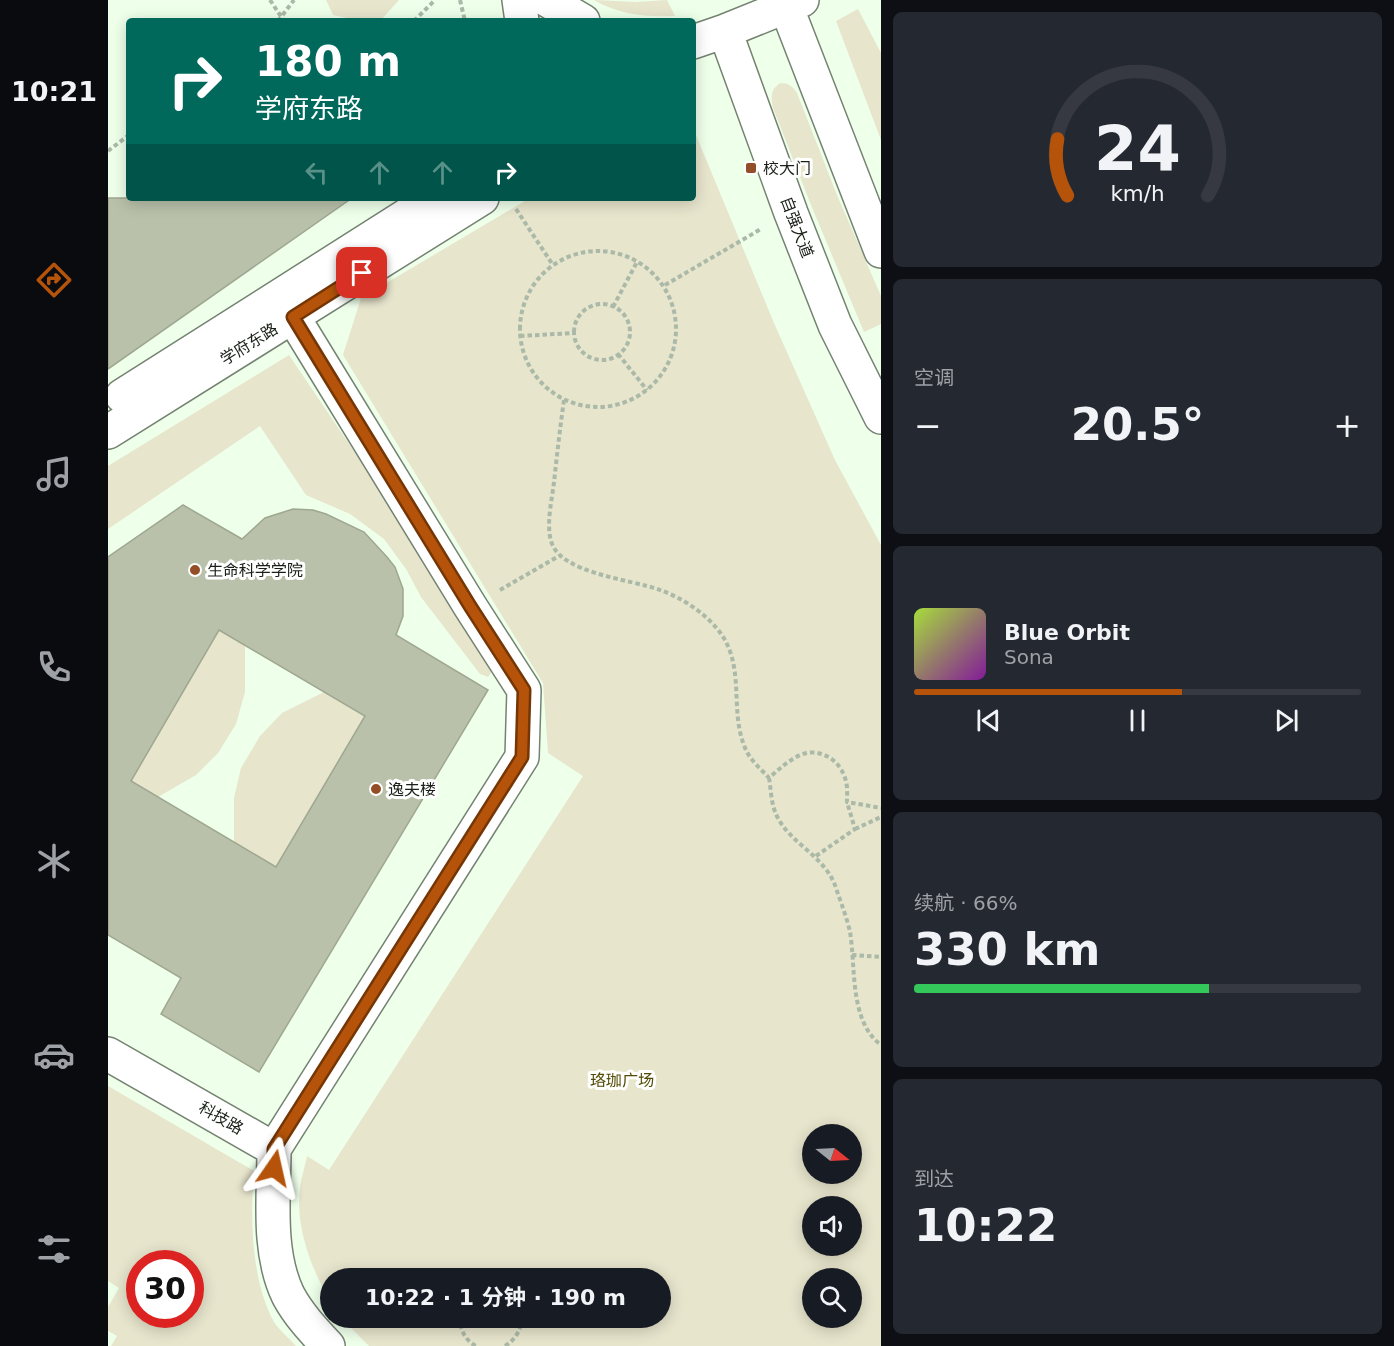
<!DOCTYPE html>
<html lang="zh">
<head>
<meta charset="utf-8">
<style>
  :root { --surface:#171b24; --page:#242831; --text:#f1f3f6; --muted:#9ea1a6; --line:#363941; --accent:#b45309 }
  body { margin:0; font-family:"DejaVu Sans","Noto Sans SC",sans-serif; background:var(--page); color:var(--text); height:100vh; display:flex; flex-direction:column; font-size:22px; white-space:nowrap }
  * { box-sizing:border-box; margin:0 }
  p { font-size:20px; color:var(--muted) }
  .icon { flex:none; width:33px; height:33px; fill:none; stroke:currentColor; stroke-width:2; stroke-linecap:round; stroke-linejoin:round }
  .map { position:relative; flex:1; overflow:hidden }
  .drawer { display:flex; flex-direction:column; gap:12px; padding:12px; background:#0d0f14; width:513px }
  .drawer>* { flex:none }
  .guide { position:absolute; left:18px; top:18px; width:570px; height:183px; border-radius:6px; box-shadow:0 3px 15px #0003; background:#00695c; color:#fff; overflow:hidden }
  .needle { width:39px; rotate:108deg }
  .controls { position:absolute; left:694px; top:1124px; display:grid; gap:12px }
  .controls a { display:grid; place-items:center; width:60px; height:60px; border-radius:50%; background:var(--surface); box-shadow:0 3px 15px #0003; font-size:30px }
  .speed { position:absolute; left:18px; top:1250px; display:flex; gap:12px; font-size:30px; font-weight:700; text-align:center }
  .speed>* { display:grid; place-content:center; width:78px; height:78px; border-radius:50%; background:var(--surface); box-shadow:0 3px 15px #0003; line-height:1 }
  .speed .limit { border:9px solid #d22; background:#fff; color:#111 }
  .pin { position:absolute; display:grid; place-items:center; width:51px; height:51px; color:#fff; margin:-26px; border-radius:12px; box-shadow:0 3px 9px #0006 }
  .me { position:absolute; width:66px; margin:-33px; rotate:11deg; stroke-linejoin:round; filter:drop-shadow(0 0 4px #0008) }
  .turn { display:flex; align-items:center; gap:21px; height:126px; padding:0 30px; font-size:27px }
  .turn .icon { width:78px; height:78px; stroke-width:2.5 }
  .turn b { display:block; font-size:42px; line-height:51px }
  .lanes { display:flex; align-items:center; height:57px; padding:0 30px; background:#0003; justify-content:center; gap:30px; direction:ltr }
  .lanes .off { opacity:.35 }
  .big { font-size:45px; font-weight:700; line-height:1.1 }
  .drawer .widget { flex:1; display:flex; flex-direction:column; justify-content:center; gap:9px; min-width:0; padding:0 21px; border-radius:9px; background:var(--page) }
  .drawer .dial { align-items:center; gap:0 }
  .dial svg { height:156px; overflow:visible; fill:none; stroke:var(--line); stroke-width:7; stroke-linecap:round; text-anchor:middle }
  .dial text { fill:var(--text); stroke:none }
  .song { display:flex; align-items:center; gap:18px }
  .cover { width:72px; height:72px; border-radius:9px; background:linear-gradient(135deg,hsl(80 70% 55%),hsl(290 70% 35%)) }
  .played { height:6px; border-radius:3px; background:linear-gradient(90deg,var(--accent) 60%,var(--line) 60%) }
  .keys { display:flex; justify-content:space-around; direction:ltr }
  .heat { display:flex; justify-content:space-between; align-items:center; font-size:33px; direction:ltr }
  .charge { height:9px; border-radius:4px; background:linear-gradient(90deg,#34c759 66%,var(--line) 0) }
  .trip { position:absolute; left:212px; top:1268px; width:351px; height:60px; border-radius:30px; background:var(--surface); box-shadow:0 3px 15px #0003; font-weight:700; line-height:60px; text-align:center }
  main { display:flex; flex:1; min-height:0 }
  .tab-bar { display:flex; flex-direction:column; width:108px; justify-content:space-around; align-items:center; background:#090b0e; color:var(--muted) }
  .tab-bar .icon { width:42px; height:42px }
  .tab-bar .selected { color:var(--accent) }
  .tab-bar b { font-size:27px; color:var(--text) }
  .map>svg:first-child { display:block }
  .green { fill:#e7e5cc; fill-rule:evenodd }
  .building { fill:#b9c1aa; stroke:#9fa791; stroke-width:1.5; fill-rule:evenodd }
  .lines { fill:none; stroke-linecap:round; stroke-linejoin:round }
  .minor-casing { stroke:#748371; stroke-width:36 }
  .path { stroke:#abb9a8; stroke-width:4; stroke-dasharray:4.5 3; stroke-linecap:butt }
  .minor { stroke:#fff; stroke-width:33 }
  .route-casing { stroke:#753606; stroke-width:15 }
  .route { stroke:#b45309; stroke-width:10 }
  .poi-dot { fill:#944e27; stroke:#fff; stroke-width:2 }
  .labels { text-anchor:middle; dominant-baseline:central; stroke-width:6; stroke-linejoin:round; paint-order:stroke }
  .poi-label { font-size:16px; fill:#1a2018; stroke:#fff; text-anchor:start }
  .street-label { font-size:16px; fill:#1a2018; stroke:#fff }
  .park-label { font-size:16px; fill:#544d07; stroke:#fff }
</style>
</head>
<body>
<main>
<nav class="tab-bar">
<b>10:21</b>
<svg class="icon selected" aria-label="directions" viewBox="0 0 24 24"><path d="M12 3l9 9-9 9-9-9zM9 14v-3h6M13 9l2 2-2 2"/></svg>
<svg class="icon" aria-label="music" viewBox="0 0 24 24"><path d="M9 18V5l10-2v13"/><circle cx="6" cy="18" r="3"/><circle cx="16" cy="16" r="3"/></svg>
<svg class="icon" aria-label="phone" viewBox="0 0 24 24"><path d="M5 4h4l2 5-3 2q2 4 5 5l2-3 5 2v4C11 20 4 13 5 4z"/></svg>
<svg class="icon" aria-label="climate" viewBox="0 0 24 24"><path d="M12 3v18M4 7l16 10M4 17L20 7"/></svg>
<svg class="icon" aria-label="car" viewBox="0 0 24 24"><path d="M5 17H2v-5l4-1 3-4h7l3 4 3 1v5h-3M9 17h6M6 11h13"/><circle cx="7" cy="17" r="2"/><circle cx="17" cy="17" r="2"/></svg>
<svg class="icon" aria-label="filters" viewBox="0 0 24 24"><path d="M4 7h16M4 17h16"/><circle cx="9" cy="7" r="2"/><circle cx="15" cy="17" r="2"/></svg>
</nav>
<div class="map">
<svg width="773" height="1346" viewBox="0 0 773 1346">
  <rect width="100%" height="100%" fill="#eeffea"/>
  <path class="green" d="M218 0H291L272 21H253L225 15Z
    M486 0 528 2 559 0 567 16C537 17 512 15 486 0Z
    M750 9 773 53V140L728 21Z
    M672 83C681 83 684 86 689 93L729 195 773 296V324L756 332 703 205 665 108C663 97 662 90 672 83Z
    M585 128 666 323 727 460 773 545V1346H261L232 1317H552V1278H222V1300C203 1269 187 1226 192 1188 193 1178 197 1167 199 1156L221 1170 475 776 440 753 435 683 235 355 253 298 422 198H585ZM705 1134H744V1173H705ZM705 1206H744V1245H705ZM705 1278H744V1317H705Z
    M181 355 293 521 385 670 380 677 372 674 313 597 298 569 276 539 242 514 198 495 152 426 0 529V466Z
    M111 630 137 645V692L128 724 110 753 88 775 50 797 23 781Z
    M216 692 257 716 168 867 126 842V798L133 768 152 736 174 713Z
    M0 1086 146 1171C142 1217 143 1280 166 1322 171 1330 181 1338 188 1346H3L9 1336 0 1331V1307L11 1288 0 1281ZM32 1263H82V1314H32Z"/>
  <path class="building" d="M0 198H244L0 369Z
    M75 505 134 539 157 518 185 509 205 510 218 514 256 532 279 557 287 567 295 589V616L288 635 380 690 151 1072 53 1014 73 978 0 935V557ZM111 630 257 716 168 867 23 781Z"/>
  <g class="lines">
    <g class="minor-casing">
      <path id="minor" d="M411 0 414 21
        M439 0 475 21
        M678 6 773 251
        M617 31 683 213 727 325 773 417
        M585 42 617 31 694 0
        M14 396 326 198
        M0 432 374 198
        M0 1054 166 1149
        M166 1149 414 757 416 690 362 606 185 317
        M166 1149C166 1196 159 1251 180 1295 190 1314 205 1330 220 1346"/>
    </g>
    <path class="path" d="M162 0 176 21
      M352 0 357 21
      M170 21 186 0
      M306 21 327 0
      M0 151 21 135
      M408 209 445 265
      M412 329a78 78 0 1 1 156 0a78 78 0 1 1-156 0Z
      M557 285 653 229
      M466 332a28 28 0 1 1 56 0a28 28 0 1 1-56 0Z
      M505 307 529 262
      M412 336 466 333
      M510 354 539 390
      M456 400C452 428 449 455 446 482 444 500 438 523 443 541 452 574 523 579 552 590 574 598 596 612 611 631 639 668 620 711 638 750 643 761 653 769 661 778 671 769 680 761 692 755 711 747 731 759 737 778 740 786 739 794 739 802L773 808
      M392 590 451 556
      M661 778C663 789 663 803 668 814 680 843 718 856 728 888 733 903 739 918 742 932 748 967 741 1021 773 1045
      M747 829 773 817
      M708 856 747 829 739 802
      M744 955 773 957
      M352 1317C352 1330 357 1340 368 1346
      M397 1346C408 1339 413 1330 414 1317"/>
    <use href="#minor" class="minor"/>
  </g>
  <g class="lines">
    <g class="route-casing">
      <path id="route" d="M166 1168V1149L414 757 416 690 362 606 185 317 254 273"/>
    </g>
    <use href="#route" class="route"/>
  </g>
  <g class="poi-dot">
    <rect x="637" y="162" width="12" height="12" rx="3"/>
    <circle cx="87" cy="570" r="6"/>
    <circle cx="268" cy="789" r="6"/>
  </g>
  <g class="labels">
    <g class="poi-label">
      <text x="655" y="168">校大门</text>
      <text x="99" y="570">生命科学学院</text>
      <text x="280" y="789">逸夫楼</text>
    </g>
    <g class="street-label">
      <text transform="translate(689 227) rotate(69)">自强大道</text>
      <text transform="translate(141 344) rotate(-32)">学府东路</text>
      <text transform="translate(113 1118) rotate(30)">科技路</text>
    </g>
    <g class="park-label">
      <text x="514" y="1080">珞珈广场</text>
    </g>
  </g>
</svg>
<div class="controls">
<a><svg class="needle" viewBox="-14 -14 28 28"><path d="M0-13l5 13h-10z" fill="#e53935"/><path d="M0 13l5-13h-10z" fill="#9ea1a6"/></svg></a>
<a><svg class="icon" aria-label="sound" viewBox="0 0 24 24"><path d="M4 9h4l5-4v14l-5-4H4zM17 9q2 3 0 6"/></svg></a>
<a><svg class="icon" aria-label="search" viewBox="0 0 24 24"><circle cx="10" cy="10" r="6"/><path d="M15 15l6 6"/></svg></a>
</div>
<div class="speed"><div class="limit">30</div></div>
<div class="pin" style="left:254px;top:273px;background:#d93025"><svg class="icon" aria-label="arrive" viewBox="0 0 24 24"><path d="M6 21V4h12l-3 4 3 4H6"/></svg></div>
<svg class="me" style="left:166px;top:1168px" viewBox="-20 -20 40 40"><path d="M0-17L14 15 0 8-14 15z" fill="#b45309" stroke="#fff" stroke-width="4"/></svg>
<div class="trip">10:22 · 1 分钟 · 190 m</div>
<div class="guide">
<div class="turn"><svg class="icon" aria-label="right" viewBox="0 0 24 24"><path d="M7 20v-9h11M14 6l5 5-5 5"/></svg><div><b>180 m</b>学府东路</div></div>
<div class="lanes"><svg class="icon off" aria-label="left" viewBox="0 0 24 24"><path d="M17 20v-9H6M10 6l-5 5 5 5"/></svg><svg class="icon off" aria-label="ahead" viewBox="0 0 24 24"><path d="M12 20V5M6 11l6-6 6 6"/></svg><svg class="icon off" aria-label="ahead" viewBox="0 0 24 24"><path d="M12 20V5M6 11l6-6 6 6"/></svg><svg class="icon" aria-label="right" viewBox="0 0 24 24"><path d="M7 20v-9h11M14 6l5 5-5 5"/></svg></div>
</div>
</div>
<section class="drawer">
<div class="widget dial"><svg viewBox="0 0 100 80">
<path d="M14 69A42 42 0 1 1 86 69"/>
<path d="M14 69A42 42 0 0 1 9 40" stroke="#b45309"/>
<text x="50" y="56" font-size="32" font-weight="700">24</text>
<text x="50" y="72" font-size="11">km/h</text>
</svg></div>
<div class="widget"><p>空调</p>
<div class="heat"><a>−</a><b class="big">20.5°</b><a>+</a></div>
</div>
<div class="widget">
<div class="song"><i class="cover"></i><div><b>Blue Orbit</b><p>Sona</p></div></div>
<div class="played"></div>
<div class="keys"><svg class="icon" aria-label="previous" viewBox="0 0 24 24"><path d="M18 5L8 12l10 7zM5 5v14"/></svg><svg class="icon" aria-label="pause" viewBox="0 0 24 24"><path d="M8 5v14M16 5v14"/></svg><svg class="icon" aria-label="next" viewBox="0 0 24 24"><path d="M6 5l10 7-10 7zM19 5v14"/></svg></div>
</div>
<div class="widget"><p>续航 · 66%</p><b class="big">330 km</b><div class="charge"></div></div>
<div class="widget"><p>到达</p><b class="big">10:22</b></div>
</section>
</main>
</body>
</html>
